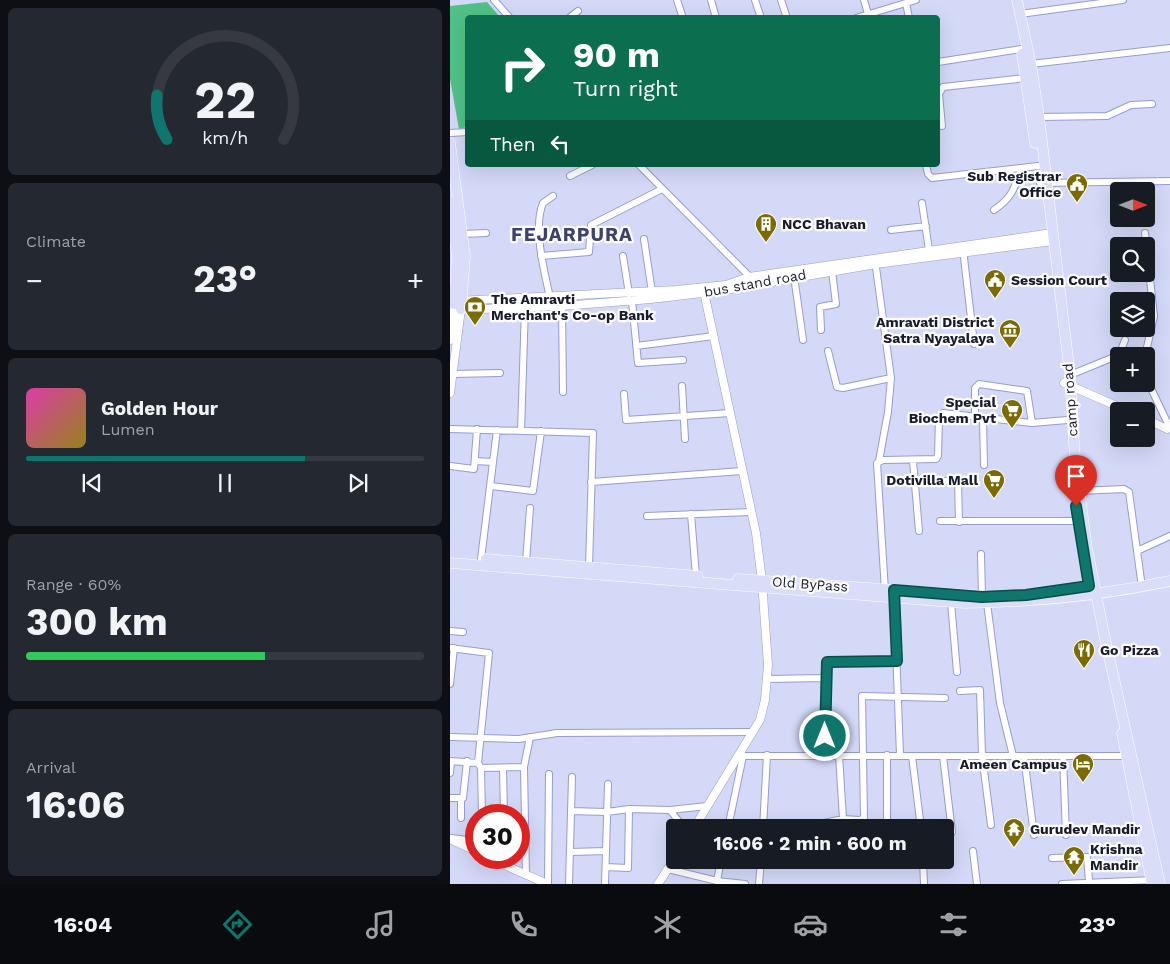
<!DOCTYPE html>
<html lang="en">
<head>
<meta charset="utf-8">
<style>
  :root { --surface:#171b24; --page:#242831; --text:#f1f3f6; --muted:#9ea1a6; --line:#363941; --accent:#0f766e }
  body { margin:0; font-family:"Work Sans",sans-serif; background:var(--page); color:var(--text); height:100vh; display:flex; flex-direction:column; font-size:19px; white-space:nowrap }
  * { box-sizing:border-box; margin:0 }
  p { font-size:16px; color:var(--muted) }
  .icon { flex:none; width:28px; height:28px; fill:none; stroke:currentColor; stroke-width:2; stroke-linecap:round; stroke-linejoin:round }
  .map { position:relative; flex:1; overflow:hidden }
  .side { display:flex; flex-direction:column; gap:8px; padding:8px; background:#0d0f14; width:450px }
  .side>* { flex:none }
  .banner { position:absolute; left:15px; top:15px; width:475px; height:152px; border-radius:5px; box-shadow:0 5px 20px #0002; background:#0b6e4f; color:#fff; overflow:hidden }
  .needle { width:32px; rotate:90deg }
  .buttons { position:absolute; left:660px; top:182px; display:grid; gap:10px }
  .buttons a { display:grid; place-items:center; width:45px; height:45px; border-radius:5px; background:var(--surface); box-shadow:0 5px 20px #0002; font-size:25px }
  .speed { position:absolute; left:15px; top:804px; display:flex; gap:10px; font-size:25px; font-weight:700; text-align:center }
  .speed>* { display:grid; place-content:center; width:65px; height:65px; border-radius:50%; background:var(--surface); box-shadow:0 5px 20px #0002; line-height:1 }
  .speed .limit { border:8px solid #d22; background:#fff; color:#111 }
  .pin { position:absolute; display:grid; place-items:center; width:42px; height:42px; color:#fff; margin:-51px -21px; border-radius:50% 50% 50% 0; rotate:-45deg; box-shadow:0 0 5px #0007 }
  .pin .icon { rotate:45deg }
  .me { position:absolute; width:55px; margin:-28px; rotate:0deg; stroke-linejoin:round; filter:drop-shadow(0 0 4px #0008) }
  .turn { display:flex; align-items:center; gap:18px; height:105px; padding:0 25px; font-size:22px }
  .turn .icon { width:65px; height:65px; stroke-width:2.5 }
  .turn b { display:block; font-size:35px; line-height:42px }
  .then { display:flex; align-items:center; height:48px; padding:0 25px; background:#0003; gap:10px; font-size:19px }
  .big { font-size:38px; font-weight:700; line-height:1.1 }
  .side .tile { flex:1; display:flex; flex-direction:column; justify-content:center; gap:8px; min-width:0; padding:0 18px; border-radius:8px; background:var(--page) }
  .side .dial { align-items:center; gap:0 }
  .dial svg { height:130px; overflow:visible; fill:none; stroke:var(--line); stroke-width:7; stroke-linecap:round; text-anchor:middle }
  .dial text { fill:var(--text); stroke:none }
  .song { display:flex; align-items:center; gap:15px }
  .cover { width:60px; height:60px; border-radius:8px; background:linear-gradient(135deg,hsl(320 70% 55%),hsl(50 70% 35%)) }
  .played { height:5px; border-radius:2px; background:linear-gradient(90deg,var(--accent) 70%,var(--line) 70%) }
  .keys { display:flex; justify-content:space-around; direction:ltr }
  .heat { display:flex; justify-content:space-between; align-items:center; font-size:28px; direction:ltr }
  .charge { height:8px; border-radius:4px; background:linear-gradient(90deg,#34c759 60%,var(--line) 0) }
  .trip { position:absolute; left:216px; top:819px; width:288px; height:50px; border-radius:5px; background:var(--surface); box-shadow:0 5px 20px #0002; font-weight:700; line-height:50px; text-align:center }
  .tabs { display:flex; height:80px; justify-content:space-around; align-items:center; background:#090b0e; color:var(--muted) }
  .tabs .icon { width:35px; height:35px }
  .tabs .active { color:var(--accent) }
  .tabs b { font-size:22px; color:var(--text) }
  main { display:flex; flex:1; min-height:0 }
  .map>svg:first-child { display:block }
  .green { fill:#50c287 }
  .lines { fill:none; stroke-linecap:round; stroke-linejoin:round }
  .minor-casing { stroke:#969dce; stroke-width:8 }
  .tertiary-casing { stroke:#969dce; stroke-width:9 }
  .primary-casing { stroke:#fff; stroke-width:11 }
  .minor { stroke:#fff; stroke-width:6 }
  .tertiary { stroke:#fff; stroke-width:8 }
  .primary { stroke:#d9ddf8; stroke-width:10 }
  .route-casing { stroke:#0a4d48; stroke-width:12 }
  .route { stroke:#0f766e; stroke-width:9 }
  .labels { text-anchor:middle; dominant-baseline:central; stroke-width:4.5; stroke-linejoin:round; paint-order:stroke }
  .poi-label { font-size:14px; font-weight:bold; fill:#191b2d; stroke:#fcfcfc; text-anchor:start }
  .street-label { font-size:14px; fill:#191b2d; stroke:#fcfcfc }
  .district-label { font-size:19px; font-weight:bold; letter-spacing:1px; fill:#3d416b; stroke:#fcfcfc }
</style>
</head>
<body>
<main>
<section class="side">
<div class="tile dial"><svg viewBox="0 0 100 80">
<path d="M14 69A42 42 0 1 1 86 69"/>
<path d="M14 69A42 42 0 0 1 8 42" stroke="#0f766e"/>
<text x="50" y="56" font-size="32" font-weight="700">22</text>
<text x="50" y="72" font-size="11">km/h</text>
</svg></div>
<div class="tile"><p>Climate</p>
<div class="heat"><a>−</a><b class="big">23°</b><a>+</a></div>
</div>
<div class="tile">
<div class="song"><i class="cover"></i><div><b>Golden Hour</b><p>Lumen</p></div></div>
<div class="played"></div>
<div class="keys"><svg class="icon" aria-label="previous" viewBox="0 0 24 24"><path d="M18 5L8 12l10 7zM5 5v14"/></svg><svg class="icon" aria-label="pause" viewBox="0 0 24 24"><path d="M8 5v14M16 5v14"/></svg><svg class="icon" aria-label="next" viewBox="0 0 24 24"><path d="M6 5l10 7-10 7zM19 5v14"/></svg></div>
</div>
<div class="tile"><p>Range · 60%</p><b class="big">300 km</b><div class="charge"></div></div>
<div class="tile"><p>Arrival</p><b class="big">16:06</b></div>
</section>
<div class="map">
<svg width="720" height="884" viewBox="0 0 720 884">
  <rect width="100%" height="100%" fill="#d4d9f8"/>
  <path class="green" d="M37 2 50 17 18 18 17 127 9 129 0 79V6Z"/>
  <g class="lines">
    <g class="minor-casing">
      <path id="minor" d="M44 0 60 18
        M227 0 233 18
        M261 0 266 18
        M305 0 311 18
        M331 0 337 18
        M414 0 418 14
        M456 3 459 18
        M570 14 673 0
        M119 18 128 11
        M406 18 466 0
        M488 62 578 48
        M581 64 720 48
        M589 117 657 116 681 105 702 104
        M492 126 489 94 493 87 576 78
        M0 133 18 132
        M189 165 306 283
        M476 165 478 174 482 178 588 166
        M120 176 142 165
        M590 183 720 181
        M472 203 479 250
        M544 210C563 197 564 188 572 168
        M441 230 476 226
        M12 234 36 233
        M194 239 202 292
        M513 249 524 344
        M91 256 139 252 141 225 212 189
        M173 256 179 294
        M344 276 353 340
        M182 301 188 363 233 360
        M102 306C96 279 82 229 93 203L103 196
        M112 306 113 392
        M371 330 370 307 386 304 382 271
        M186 346 264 336
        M378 351 387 387 393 388 441 378 425 260
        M695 356 704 316 695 233
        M2 374 50 373
        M620 375 669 355 675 340
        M696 378 719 426
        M232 386 235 439
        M174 394 176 420 280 413
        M525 417V388L529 384 577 391 582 423
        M533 419 534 465
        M0 429 143 433 139 567
        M71 431 75 307
        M25 461 43 462
        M429 461 438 412 441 378
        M463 461 469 531
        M0 466 24 469 27 429
        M465 481H508L509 522
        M141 482 292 471
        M41 486 83 491 91 431
        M629 491 674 489 679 492 691 580
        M241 514 246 576
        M197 516 301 512
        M490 521H629
        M687 551 720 536
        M531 554 532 597
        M31 559 47 430
        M76 562 80 508
        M435 591 427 463 433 460 486 459 488 456 489 417 493 413 582 423 617 420
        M444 594 450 755
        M501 602 507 672
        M537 603 550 703 563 756
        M0 631 13 632
        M0 648 39 653 28 763 31 768 32 815
        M376 678 378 661H447
        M317 679 376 678 375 755
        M0 684 4 648
        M510 691 530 690 532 755 541 825
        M0 737 69 739 107 733 302 732
        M389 755 393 819
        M289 756H675
        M462 756 471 828
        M493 756 502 832 499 836 495 837
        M574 756 584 835
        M613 756 616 835
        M0 761 28 763
        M31 768 74 767
        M53 769 54 815
        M0 773 1 761
        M0 798H13
        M220 810 234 828
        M121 811 157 812 179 809 220 810 257 806
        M11 818V799L13 798 17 761
        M374 823 393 819 410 820 414 818 412 696 495 698
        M278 828 293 756
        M313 828 317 755
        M437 828V755
        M1 838 26 841
        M523 851 527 884
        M120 852 156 851
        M602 858 637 857 639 881
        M473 860 474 884
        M156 867 178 868 179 809
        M218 869 267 881 295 884
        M76 875 74 767 80 737
        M267 881 271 860
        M98 884 99 774
        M119 884 122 777
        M155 884 158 784
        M309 884 311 860
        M612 884 703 880"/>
    </g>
    <g class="tertiary-casing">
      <path id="tertiary" d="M7 301 226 290 276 285 299 277 602 233
        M0 340 4 310 112 306 201 299 269 291 426 264 603 241
        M614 383 678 411
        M0 393 11 309
        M696 419 717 429 720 424
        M244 828 310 720 315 700 318 665 312 581 306 533 254 292
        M0 839 26 851
        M39 858 97 884
        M208 884 225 858"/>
    </g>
    <g class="primary-casing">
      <path id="primary" d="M567 0 581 64 589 117 620 375 625 459 637 548 654 634 710 884
        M572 54 585 143
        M0 143 15 256 11 309
        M0 202 7 256 4 304
        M36 559 248 576
        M0 563 515 603C581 602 655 595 720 581
        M288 579 535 596
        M672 733 702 884"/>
    </g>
    <use href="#minor" class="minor"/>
    <use href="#tertiary" class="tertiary"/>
    <use href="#primary" class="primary"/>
  </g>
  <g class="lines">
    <g class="route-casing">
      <path id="route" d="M375 736 377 662 447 661 444 590 532 597 576 595 639 586 626 506"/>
    </g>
    <use href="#route" class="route"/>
  </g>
  <defs>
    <g id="civic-pin" transform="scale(1.125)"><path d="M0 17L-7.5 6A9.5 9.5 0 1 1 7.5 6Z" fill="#7c6b03" stroke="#fcfcfc"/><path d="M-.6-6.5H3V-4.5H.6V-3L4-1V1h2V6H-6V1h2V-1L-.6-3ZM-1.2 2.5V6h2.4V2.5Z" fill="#fff"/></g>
    <g id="building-pin" transform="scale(1.125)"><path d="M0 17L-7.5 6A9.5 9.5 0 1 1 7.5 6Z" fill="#7c6b03" stroke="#fcfcfc"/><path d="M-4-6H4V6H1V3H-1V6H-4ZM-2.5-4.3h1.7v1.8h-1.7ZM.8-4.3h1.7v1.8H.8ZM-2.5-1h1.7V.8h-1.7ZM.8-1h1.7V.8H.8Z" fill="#fff"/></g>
    <g id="bank-pin" transform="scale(1.125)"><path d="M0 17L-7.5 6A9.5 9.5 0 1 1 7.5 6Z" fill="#7c6b03" stroke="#fcfcfc"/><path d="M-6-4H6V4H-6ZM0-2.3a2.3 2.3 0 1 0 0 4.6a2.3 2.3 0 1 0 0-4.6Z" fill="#fff"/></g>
    <g id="museum-pin" transform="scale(1.125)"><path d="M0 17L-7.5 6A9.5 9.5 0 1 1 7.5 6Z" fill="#7c6b03" stroke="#fcfcfc"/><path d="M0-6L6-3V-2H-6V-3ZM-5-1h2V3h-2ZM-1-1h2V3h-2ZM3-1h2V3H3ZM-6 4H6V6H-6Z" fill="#fff"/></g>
    <g id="supermarket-pin" transform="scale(1.125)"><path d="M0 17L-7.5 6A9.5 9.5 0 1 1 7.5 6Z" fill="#7c6b03" stroke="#fcfcfc"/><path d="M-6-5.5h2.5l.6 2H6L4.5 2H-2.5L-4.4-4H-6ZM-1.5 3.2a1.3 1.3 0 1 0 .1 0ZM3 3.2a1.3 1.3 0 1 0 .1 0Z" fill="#fff"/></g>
    <g id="restaurant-pin" transform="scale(1.125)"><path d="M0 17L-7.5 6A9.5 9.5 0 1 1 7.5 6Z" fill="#7c6b03" stroke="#fcfcfc"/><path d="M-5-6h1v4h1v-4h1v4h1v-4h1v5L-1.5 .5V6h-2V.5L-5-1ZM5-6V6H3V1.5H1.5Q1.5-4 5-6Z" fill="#fff"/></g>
    <g id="hotel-pin" transform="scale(1.125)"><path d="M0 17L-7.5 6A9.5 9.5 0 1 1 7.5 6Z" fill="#7c6b03" stroke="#fcfcfc"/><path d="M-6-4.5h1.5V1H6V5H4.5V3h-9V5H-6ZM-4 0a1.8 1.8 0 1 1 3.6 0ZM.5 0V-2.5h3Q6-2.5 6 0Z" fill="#fff"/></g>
    <g id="temple-pin" transform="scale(1.125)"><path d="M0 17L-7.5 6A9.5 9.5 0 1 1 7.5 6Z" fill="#7c6b03" stroke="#fcfcfc"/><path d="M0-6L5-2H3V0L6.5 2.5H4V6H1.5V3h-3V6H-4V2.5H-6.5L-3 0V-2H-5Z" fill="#fff"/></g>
  </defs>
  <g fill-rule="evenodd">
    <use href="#civic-pin" x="627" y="184"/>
    <use href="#building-pin" x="316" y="224"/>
    <use href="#civic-pin" x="545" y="280"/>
    <use href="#bank-pin" x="25" y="307"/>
    <use href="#museum-pin" x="560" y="330"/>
    <use href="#supermarket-pin" x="562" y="410"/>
    <use href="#supermarket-pin" x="544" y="480"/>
    <use href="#restaurant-pin" x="634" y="650"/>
    <use href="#hotel-pin" x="633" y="764"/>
    <use href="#temple-pin" x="564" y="829"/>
    <use href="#temple-pin" x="624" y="857"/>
  </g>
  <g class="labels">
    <g class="poi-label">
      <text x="611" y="176" text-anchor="end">Sub Registrar<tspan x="611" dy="16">Office</tspan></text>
      <text x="332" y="224">NCC Bhavan</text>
      <text x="561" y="280">Session Court</text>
      <text x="41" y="299">The Amravti<tspan x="41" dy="16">Merchant's Co-op Bank</tspan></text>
      <text x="544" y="322" text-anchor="end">Amravati District<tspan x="544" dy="16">Satra Nyayalaya</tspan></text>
      <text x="546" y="402" text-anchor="end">Special<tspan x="546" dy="16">Biochem Pvt</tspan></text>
      <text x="528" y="480" text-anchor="end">Dotivilla Mall</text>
      <text x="650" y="650">Go Pizza</text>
      <text x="617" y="764" text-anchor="end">Ameen Campus</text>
      <text x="580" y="829">Gurudev Mandir</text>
      <text x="640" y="849">Krishna<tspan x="640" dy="16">Mandir</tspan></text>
    </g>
    <g class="street-label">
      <text transform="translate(305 283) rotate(-10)">bus stand road</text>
      <text transform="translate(620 400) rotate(-94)">camp road</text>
      <text transform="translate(360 584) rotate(4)">Old ByPass</text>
    </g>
    <g class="district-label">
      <text x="122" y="234">FEJARPURA</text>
    </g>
  </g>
</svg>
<div class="buttons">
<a><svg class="needle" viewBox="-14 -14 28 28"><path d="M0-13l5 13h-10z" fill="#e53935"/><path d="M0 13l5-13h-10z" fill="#9ea1a6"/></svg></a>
<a><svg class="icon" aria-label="search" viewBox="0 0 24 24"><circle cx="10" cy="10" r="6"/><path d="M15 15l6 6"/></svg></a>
<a><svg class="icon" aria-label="layers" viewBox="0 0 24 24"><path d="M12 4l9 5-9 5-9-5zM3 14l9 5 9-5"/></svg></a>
<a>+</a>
<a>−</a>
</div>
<div class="speed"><div class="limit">30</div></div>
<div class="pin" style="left:626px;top:506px;background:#d93025"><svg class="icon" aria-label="arrive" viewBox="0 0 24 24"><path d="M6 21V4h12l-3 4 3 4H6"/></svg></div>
<svg class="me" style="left:375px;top:736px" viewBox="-20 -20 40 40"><circle r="17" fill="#0f766e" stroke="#fff" stroke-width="3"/><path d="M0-11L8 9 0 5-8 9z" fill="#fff"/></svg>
<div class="trip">16:06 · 2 min · 600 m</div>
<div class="banner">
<div class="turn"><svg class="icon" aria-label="right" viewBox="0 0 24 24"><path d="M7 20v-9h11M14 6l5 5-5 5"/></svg><div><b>90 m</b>Turn right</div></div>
<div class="then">Then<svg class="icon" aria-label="left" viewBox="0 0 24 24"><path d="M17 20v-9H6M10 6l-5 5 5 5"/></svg></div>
</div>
</div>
</main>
<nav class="tabs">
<b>16:04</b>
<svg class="icon active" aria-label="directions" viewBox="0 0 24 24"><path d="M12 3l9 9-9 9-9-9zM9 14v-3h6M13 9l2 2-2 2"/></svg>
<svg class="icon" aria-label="music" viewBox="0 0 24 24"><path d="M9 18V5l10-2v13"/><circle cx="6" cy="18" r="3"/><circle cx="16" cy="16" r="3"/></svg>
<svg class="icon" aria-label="phone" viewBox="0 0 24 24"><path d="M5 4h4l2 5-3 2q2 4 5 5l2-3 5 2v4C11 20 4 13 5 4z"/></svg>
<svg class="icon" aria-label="climate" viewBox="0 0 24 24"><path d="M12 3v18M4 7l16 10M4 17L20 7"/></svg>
<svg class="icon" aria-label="car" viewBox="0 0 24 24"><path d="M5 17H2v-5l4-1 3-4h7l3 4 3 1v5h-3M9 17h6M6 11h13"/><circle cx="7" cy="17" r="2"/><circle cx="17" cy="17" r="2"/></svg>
<svg class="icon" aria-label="filters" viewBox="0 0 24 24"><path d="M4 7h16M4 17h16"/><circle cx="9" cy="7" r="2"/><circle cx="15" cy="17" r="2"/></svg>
<b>23°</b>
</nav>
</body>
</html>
